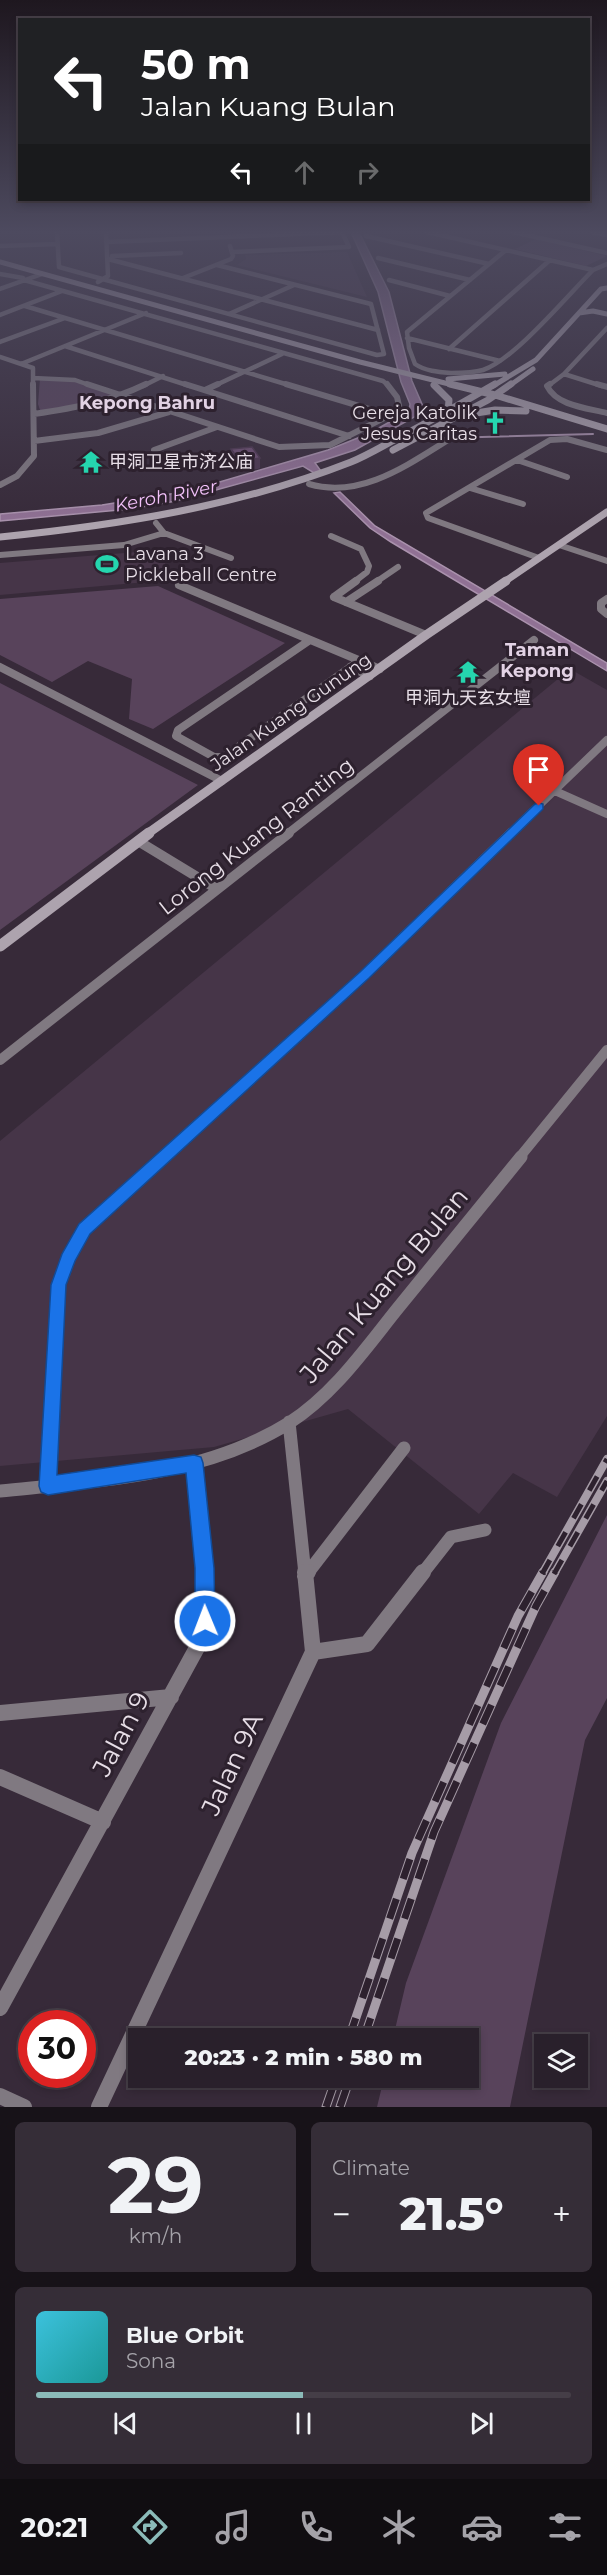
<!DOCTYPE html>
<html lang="en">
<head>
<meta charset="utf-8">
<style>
  :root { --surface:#29202b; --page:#352d37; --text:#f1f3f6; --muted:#a5a3a9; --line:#453e47; --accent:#8bbbb9 }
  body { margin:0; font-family:Montserrat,"Noto Sans SC",sans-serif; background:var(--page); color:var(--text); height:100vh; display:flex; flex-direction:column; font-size:22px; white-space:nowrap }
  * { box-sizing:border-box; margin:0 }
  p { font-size:20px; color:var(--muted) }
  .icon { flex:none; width:33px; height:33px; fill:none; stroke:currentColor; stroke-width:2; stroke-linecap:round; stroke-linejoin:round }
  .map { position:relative; height:2107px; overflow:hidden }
  .drawer { display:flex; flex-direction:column; gap:15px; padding:15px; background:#171218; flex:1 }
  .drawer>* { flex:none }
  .hud { position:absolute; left:18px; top:18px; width:572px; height:183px; border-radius:0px; box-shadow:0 3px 9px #0003,0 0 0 2px var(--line); background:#202124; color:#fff; overflow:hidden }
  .controls { position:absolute; left:534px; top:2034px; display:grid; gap:12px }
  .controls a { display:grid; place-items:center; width:54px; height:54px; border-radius:0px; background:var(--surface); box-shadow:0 3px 9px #0003,0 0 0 2px var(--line); font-size:30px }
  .speed { position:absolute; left:18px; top:2010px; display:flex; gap:12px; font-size:30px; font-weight:700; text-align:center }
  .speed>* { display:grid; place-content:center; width:78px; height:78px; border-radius:50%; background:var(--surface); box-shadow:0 3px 9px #0003,0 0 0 2px var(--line); line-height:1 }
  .speed .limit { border:9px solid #d22; background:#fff; color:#111 }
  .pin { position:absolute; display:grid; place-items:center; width:51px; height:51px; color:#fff; margin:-62px -26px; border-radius:50% 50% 50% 0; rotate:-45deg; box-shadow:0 0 6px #0007 }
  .pin .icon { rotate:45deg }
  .me { position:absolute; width:66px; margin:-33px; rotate:359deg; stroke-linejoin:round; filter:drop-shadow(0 0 4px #0008) }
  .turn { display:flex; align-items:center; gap:21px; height:126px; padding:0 24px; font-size:27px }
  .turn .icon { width:78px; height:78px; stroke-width:2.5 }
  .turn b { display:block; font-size:42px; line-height:51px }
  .lanes { display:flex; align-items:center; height:57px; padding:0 24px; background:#0003; justify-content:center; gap:30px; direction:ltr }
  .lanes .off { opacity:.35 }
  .big { font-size:45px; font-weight:800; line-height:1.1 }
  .drawer .widget { flex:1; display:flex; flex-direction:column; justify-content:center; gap:9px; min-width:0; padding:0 21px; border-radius:9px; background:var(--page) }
  .drawer .dial { align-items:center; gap:0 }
  .dial b { font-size:78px; line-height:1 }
  .song { display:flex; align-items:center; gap:18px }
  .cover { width:72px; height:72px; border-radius:9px; background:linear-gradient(135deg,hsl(190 70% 55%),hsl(180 70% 35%)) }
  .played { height:6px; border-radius:3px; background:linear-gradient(90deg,var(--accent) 50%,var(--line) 50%) }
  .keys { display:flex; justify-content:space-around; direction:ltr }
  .heat { display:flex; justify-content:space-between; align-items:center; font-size:33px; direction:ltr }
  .drawer .tiles { flex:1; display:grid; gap:15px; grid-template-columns:1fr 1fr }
  .widget:last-child { grid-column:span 2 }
  .trip { position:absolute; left:128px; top:2028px; width:351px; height:60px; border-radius:0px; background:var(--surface); box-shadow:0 3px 9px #0003,0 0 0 2px var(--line); font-weight:800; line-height:60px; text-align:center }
  .dock { display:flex; height:96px; justify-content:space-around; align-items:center; background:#100d11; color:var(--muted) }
  .dock .icon { width:42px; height:42px }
  .dock .active { color:var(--accent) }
  .dock b { font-size:27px; color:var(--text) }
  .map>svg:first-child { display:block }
  .built { fill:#463548 }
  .green { fill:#58435b }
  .water { fill:#907194; stroke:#aa92ad; stroke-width:1.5 }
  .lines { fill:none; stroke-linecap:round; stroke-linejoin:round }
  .stream { stroke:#aa92ad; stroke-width:2 }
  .street-far5 { stroke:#807981; stroke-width:4.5 }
  .street-far4 { stroke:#807981; stroke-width:6 }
  .street-far3 { stroke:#807981; stroke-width:8 }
  .street-far2 { stroke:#807981; stroke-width:10 }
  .street-far1 { stroke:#807981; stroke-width:13 }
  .street { stroke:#807981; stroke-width:16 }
  .secondary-far3 { stroke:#ada3ae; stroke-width:5 }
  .secondary-far2 { stroke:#ada3ae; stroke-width:7 }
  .secondary-far1 { stroke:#ada3ae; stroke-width:9 }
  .secondary { stroke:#ada3ae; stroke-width:11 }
  .rail-far1-casing { stroke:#a69ca7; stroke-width:8 }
  .rail-casing { stroke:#a69ca7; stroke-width:9 }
  .rail-far1 { stroke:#2d212e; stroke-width:5; stroke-dasharray:16; stroke-linecap:butt }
  .rail { stroke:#2d212e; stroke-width:7; stroke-dasharray:21; stroke-linecap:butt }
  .wall { fill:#5e4461 }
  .shaded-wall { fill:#4c374f }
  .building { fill:#6d4f71; stroke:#4c374f; stroke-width:1.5 }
  .route { fill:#1a73e8; stroke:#114b97; stroke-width:1.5 }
  .labels { text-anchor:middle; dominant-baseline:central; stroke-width:6; stroke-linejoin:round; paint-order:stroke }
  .far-neighbourhood-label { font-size:18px; font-weight:bold; fill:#e2d2e4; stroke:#2d212e }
  .far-poi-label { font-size:18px; fill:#e7dee7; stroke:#2d212e; text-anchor:start }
  .far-water-label { font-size:18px; font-style:italic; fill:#f4c2fb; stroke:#2d212e }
  .far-street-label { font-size:18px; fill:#e7dee7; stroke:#2d212e }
  .street-label { font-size:21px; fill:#e7dee7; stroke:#2d212e }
  .near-street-label { font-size:26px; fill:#e7dee7; stroke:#2d212e }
</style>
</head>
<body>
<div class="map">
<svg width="607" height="2107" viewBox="0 0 607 2107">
  <rect width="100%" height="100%" fill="#372a39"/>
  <path class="built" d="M347 252 367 297 237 265 246 259 245 255Z
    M162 550 169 580 0 595V563Z
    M570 669 607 690V1416L557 1497 513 1473 479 1514 348 1409 214 1447 0 1466V1141Z"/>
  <path class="green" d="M536 239 607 256 586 266 515 249Z
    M40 379 75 380 121 396 41 413 38 404Z
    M158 586 285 643 153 729 129 719 132 679 88 661 52 682 0 655V599Z
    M0 683 198 785 0 930Z
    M607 1515V1698L585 1740 510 2107H377L384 2078H468V2038H393L406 1983 501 1723Z"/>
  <path class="water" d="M351 232H359L389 292 412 381 425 411 355 450 315 463 321 471 314 473 303 466 176 501 130 509 0 521V514L102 505 189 491 328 450 370 433 409 411 410 404 401 382 378 292Z
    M340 492 375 526 607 663V671L391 542 370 528 334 493Z"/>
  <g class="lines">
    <path class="stream" d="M368 440 593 434"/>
    <path class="street-far5" d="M57 232 59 267 377 355 384 354 371 304 217 265
      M427 232 593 270
      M513 232 607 253
      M591 232 607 235
      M366 236 489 264
      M106 242 342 232
      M0 246 57 244
      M506 250 407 332 409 348 415 364C425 371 438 372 451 373 461 373 473 373 483 370 514 360 568 295 593 270L607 264
      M232 252 349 247 342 232
      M112 256 181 253
      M378 258 470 280
      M108 259 378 330
      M0 274 23 278
      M183 278 231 259 233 256 230 246
      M24 280 383 381 389 386
      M389 280 450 296
      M98 282 108 276 106 232
      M0 289 42 274
      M25 306 292 386
      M229 314 294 285
      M0 315 62 291
      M407 338 500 361
      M0 342 65 318
      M65 346 190 386
      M449 349 550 260
      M0 357 33 368V386
      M21 364 146 313
      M564 374 602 386
      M33 378 75 380 92 386
      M143 386 163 376
      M214 386 282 354
      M548 386 564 374 607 328"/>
    <path class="street-far4" d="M87 384 279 447 330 445 400 410 397 397 387 384
      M185 384 349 436
      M286 384 390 415
      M550 384 547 386C557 406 587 408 607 413
      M597 384 607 387
      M205 390 218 384
      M34 414C74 408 109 402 146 384
      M34 441 98 433 169 412
      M154 450 217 427
      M517 460 567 477
      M309 484C360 499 406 466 448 440
      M0 485 17 476 34 456 33 384
      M470 488 523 504
      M156 523 164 533 231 558
      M331 536 361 549 369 566 367 572 354 582
      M559 545 607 561
      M0 555 124 545 164 533
      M539 558 428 518 426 513 550 440 567 439 607 450
      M376 582 398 567"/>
    <path class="street-far3" d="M179 585 380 669
      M334 597 356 581
      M334 597 426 635
      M607 599 601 603V609L607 614
      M346 602 378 581
      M310 640 178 730 176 736 214 757H224L359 661
      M0 667 222 781
      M350 667 370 676
      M555 791 607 814
      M287 834 534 640
      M509 834 607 740"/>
    <path class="street-far2" d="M138 841 217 889
      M0 1060 289 833
      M163 1158 364 975 511 833
      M519 1158 607 1050"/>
    <path class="street-far1" d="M289 1422 305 1574
      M194 1463 204 1574
      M47 1486 59 1285 67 1259 85 1229 164 1157
      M0 1491C97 1481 204 1476 289 1423 334 1394 365 1349 398 1308 439 1258 480 1207 521 1157
      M307 1574 404 1448
      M422 1574 451 1537 485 1530"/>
    <path class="street" d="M305 1576 308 1572
      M313 1652 367 1644 423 1572
      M0 1713 171 1697
      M0 1777 103 1822
      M0 2008 205 1633 204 1572
      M0 2096 24 2107
      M99 2107 313 1652 305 1572"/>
    <path class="secondary-far3" d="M0 262 360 362 457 386
      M579 313 593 311 607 314
      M448 379 505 374
      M493 386 536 360 601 289 607 288
      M509 386 533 369"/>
    <path class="secondary-far2" d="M450 384 495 395 607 429
      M434 385 449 400 448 412
      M470 414 495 410 526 411
      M393 450 488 400 511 384
      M0 537C119 525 239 506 351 462 366 456 381 447 396 439 429 422 462 403 495 384
      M504 582 607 512"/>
    <path class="secondary-far1" d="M147 834 426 635 506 581"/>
    <path class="secondary" d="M0 946 149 833"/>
    <g class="rail-far1-casing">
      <path id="rail-far1" d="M542 1574 607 1459
        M554 1574 607 1481"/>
    </g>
    <g class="rail-casing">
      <path id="rail" d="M349 2038 412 1853 518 1616 543 1572
        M364 2038 434 1832 536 1606 555 1572
        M326 2107 336 2078
        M340 2107 350 2078"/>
    </g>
    <use href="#rail-far1" class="rail-far1"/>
    <use href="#rail" class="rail"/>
  </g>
  <path class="wall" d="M231 449 260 458V468L240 472 232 459Z"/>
  <path class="shaded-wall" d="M260 458V468L240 472V461Z"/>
  <path class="building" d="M252 447 260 458 240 461 231 449Z"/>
  <linearGradient id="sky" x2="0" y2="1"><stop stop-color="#1e171f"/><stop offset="0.44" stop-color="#4d4a5f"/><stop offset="1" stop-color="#4d4a5f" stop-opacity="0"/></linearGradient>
  <rect width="607" height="527" fill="url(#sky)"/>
  <path class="route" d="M539 803 543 804V809L369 978 90 1234 75 1261 66 1285 57 1475 194 1455 201 1457 203 1463 214 1568 215 1621 212 1627 205 1630 198 1627 195 1621V1568L186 1473 48 1495 41 1492 39 1486 51 1285 62 1254 79 1224 360 972 535 804Z"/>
  <defs>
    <g id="church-bare" transform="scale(1.8)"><path d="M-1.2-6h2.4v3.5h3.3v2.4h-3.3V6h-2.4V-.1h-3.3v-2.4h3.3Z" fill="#25d5ae" stroke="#2d212e" stroke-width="2.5" paint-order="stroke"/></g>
    <g id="temple-bare" transform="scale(1.8)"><path d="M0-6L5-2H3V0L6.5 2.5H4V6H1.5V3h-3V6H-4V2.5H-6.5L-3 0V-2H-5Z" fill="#25d5ae" stroke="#2d212e" stroke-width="2.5" paint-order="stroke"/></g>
    <g id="stadium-bare" transform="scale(1.8)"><path d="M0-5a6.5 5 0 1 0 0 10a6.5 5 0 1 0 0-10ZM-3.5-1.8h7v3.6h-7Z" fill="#25d5ae" stroke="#2d212e" stroke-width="2.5" paint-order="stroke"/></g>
  </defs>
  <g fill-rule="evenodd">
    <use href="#church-bare" x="495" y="423"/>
    <use href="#temple-bare" x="91" y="462"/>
    <use href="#stadium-bare" x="107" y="564"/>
    <use href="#temple-bare" x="468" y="672"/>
  </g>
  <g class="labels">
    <g class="far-neighbourhood-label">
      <text x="147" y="403">Kepong Bahru</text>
      <text x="537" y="650">Taman<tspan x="537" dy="21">Kepong</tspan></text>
    </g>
    <g class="far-poi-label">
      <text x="477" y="413" text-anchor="end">Gereja Katolik<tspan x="477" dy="21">Jesus Caritas</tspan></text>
      <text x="109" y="462">甲洞卫星市济公庙</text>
      <text x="125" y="554">Lavana 3<tspan x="125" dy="21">Pickleball Centre</tspan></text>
      <text x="468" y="698" text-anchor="middle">甲洞九天玄女壇</text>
    </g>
    <g class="far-water-label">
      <text transform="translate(166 496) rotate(-11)">Keroh River</text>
    </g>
    <g class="far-street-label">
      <text transform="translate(291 712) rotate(-35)">Jalan Kuang Gunung</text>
    </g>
    <g class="street-label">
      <text transform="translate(256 836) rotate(-38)">Lorong Kuang Ranting</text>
    </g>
    <g class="near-street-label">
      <text transform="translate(384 1285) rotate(-50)">Jalan Kuang Bulan</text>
      <text transform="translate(121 1734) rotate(-62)">Jalan 9</text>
      <text transform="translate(232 1764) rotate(-65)">Jalan 9A</text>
    </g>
  </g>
</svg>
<div class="controls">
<a><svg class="icon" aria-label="layers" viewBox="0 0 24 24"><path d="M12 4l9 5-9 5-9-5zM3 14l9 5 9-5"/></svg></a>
</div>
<div class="speed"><div class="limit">30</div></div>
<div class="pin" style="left:539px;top:806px;background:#d93025"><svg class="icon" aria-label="arrive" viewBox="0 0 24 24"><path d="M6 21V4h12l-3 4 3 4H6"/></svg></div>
<svg class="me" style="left:205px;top:1621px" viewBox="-20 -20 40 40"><circle r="17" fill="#1a73e8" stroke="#fff" stroke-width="3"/><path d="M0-11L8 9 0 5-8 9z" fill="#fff"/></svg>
<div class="trip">20:23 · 2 min · 580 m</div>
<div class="hud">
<div class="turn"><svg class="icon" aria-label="left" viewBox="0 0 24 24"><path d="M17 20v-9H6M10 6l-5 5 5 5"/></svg><div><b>50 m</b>Jalan Kuang Bulan</div></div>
<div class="lanes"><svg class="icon" aria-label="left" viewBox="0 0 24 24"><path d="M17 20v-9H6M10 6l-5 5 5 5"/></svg><svg class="icon off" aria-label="ahead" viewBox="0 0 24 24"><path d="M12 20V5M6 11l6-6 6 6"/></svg><svg class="icon off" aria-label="right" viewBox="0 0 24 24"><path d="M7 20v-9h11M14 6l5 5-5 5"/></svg></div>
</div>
</div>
<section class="drawer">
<div class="tiles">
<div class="widget dial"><b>29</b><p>km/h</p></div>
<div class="widget"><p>Climate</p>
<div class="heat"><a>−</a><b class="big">21.5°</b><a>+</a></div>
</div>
<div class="widget">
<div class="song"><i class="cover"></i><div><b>Blue Orbit</b><p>Sona</p></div></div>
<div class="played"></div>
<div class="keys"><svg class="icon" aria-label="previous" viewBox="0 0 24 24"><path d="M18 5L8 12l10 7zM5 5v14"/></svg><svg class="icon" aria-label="pause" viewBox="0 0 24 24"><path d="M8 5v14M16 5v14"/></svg><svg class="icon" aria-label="next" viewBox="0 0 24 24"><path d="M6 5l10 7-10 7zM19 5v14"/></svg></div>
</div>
</div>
</section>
<nav class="dock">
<b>20:21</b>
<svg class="icon active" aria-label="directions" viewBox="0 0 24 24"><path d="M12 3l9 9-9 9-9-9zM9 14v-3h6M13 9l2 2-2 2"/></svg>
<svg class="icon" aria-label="music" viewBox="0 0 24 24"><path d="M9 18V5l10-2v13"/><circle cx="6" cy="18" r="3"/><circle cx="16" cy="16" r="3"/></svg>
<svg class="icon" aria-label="phone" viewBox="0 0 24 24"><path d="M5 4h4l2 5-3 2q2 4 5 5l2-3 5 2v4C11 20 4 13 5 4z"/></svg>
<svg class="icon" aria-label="climate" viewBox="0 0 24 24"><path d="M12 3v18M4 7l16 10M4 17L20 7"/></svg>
<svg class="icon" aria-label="car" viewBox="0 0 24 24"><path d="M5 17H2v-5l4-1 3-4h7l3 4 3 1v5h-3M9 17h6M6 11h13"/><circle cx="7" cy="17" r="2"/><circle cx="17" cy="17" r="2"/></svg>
<svg class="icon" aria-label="filters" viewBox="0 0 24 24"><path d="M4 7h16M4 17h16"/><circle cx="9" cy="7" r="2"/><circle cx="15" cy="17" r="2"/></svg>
</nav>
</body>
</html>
